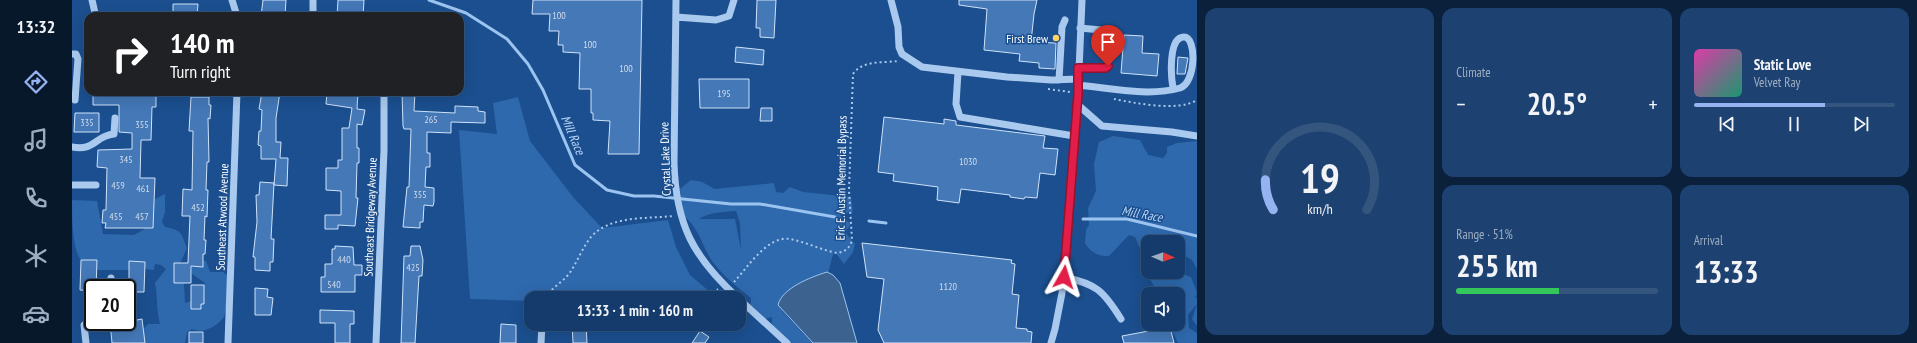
<!DOCTYPE html>
<html lang="en">
<head>
<meta charset="utf-8">
<style>
  :root { --surface:#143b6b; --page:#1d4271; --text:#f1f3f6; --muted:#9dadc1; --line:#33557e; --accent:#95b2f1 }
  body { margin:0; font-family:"PT Sans Narrow",sans-serif; background:var(--page); color:var(--text); height:100vh; display:flex; flex-direction:column; font-size:15px; white-space:nowrap }
  * { box-sizing:border-box; margin:0 }
  p { font-size:13px; color:var(--muted) }
  .icon { flex:none; width:22px; height:22px; fill:none; stroke:currentColor; stroke-width:2; stroke-linecap:round; stroke-linejoin:round }
  .map { position:relative; flex:1; overflow:hidden }
  .panel { display:flex; flex-direction:column; gap:8px; padding:8px; background:#0b203b; width:720px }
  .panel>* { flex:none }
  .top-card { position:absolute; left:12px; top:12px; width:380px; height:84px; border-radius:12px; box-shadow:0 4px 16px #0002,0 0 0 1px var(--line); background:#202124; color:#fff; overflow:hidden }
  .needle { width:26px; rotate:92deg }
  .fabs { position:absolute; left:1069px; top:235px; display:grid; gap:8px }
  .fabs a { display:grid; place-items:center; width:44px; height:44px; border-radius:8px; background:var(--surface); box-shadow:0 4px 16px #0002,0 0 0 1px var(--line); font-size:20px }
  .speed { position:absolute; left:12px; top:279px; display:flex; gap:8px; font-size:20px; font-weight:700; text-align:center }
  .speed>* { display:grid; place-content:center; width:52px; height:52px; border-radius:50%; background:var(--surface); box-shadow:0 4px 16px #0002,0 0 0 1px var(--line); line-height:1 }
  .speed .limit { border:2px solid #111; border-radius:6px; background:#fff; color:#111 }
  .pin { position:absolute; display:grid; place-items:center; width:34px; height:34px; color:#fff; margin:-41px -17px; border-radius:50% 50% 50% 0; rotate:-45deg; box-shadow:0 0 4px #0007 }
  .pin .icon { rotate:45deg }
  .me { position:absolute; width:44px; margin:-22px; rotate:6deg; stroke-linejoin:round; filter:drop-shadow(0 0 3px #0008) }
  .turn { display:flex; align-items:center; gap:14px; height:84px; padding:0 20px; font-size:18px }
  .turn .icon { width:52px; height:52px; stroke-width:2.5 }
  .turn b { display:block; font-size:28px; line-height:34px }
  .big { font-size:30px; font-weight:700; line-height:1.1 }
  .panel .tile { flex:1; display:flex; flex-direction:column; justify-content:center; gap:6px; min-width:0; padding:0 14px; border-radius:12px; background:var(--page) }
  .panel .dial { align-items:center; gap:0 }
  .dial svg { height:104px; overflow:visible; fill:none; stroke:var(--line); stroke-width:7; stroke-linecap:round; text-anchor:middle }
  .dial text { fill:var(--text); stroke:none }
  .song { display:flex; align-items:center; gap:12px }
  .cover { width:48px; height:48px; border-radius:6px; background:linear-gradient(135deg,hsl(320 70% 55%),hsl(160 70% 35%)) }
  .played { height:4px; border-radius:2px; background:linear-gradient(90deg,var(--accent) 65%,var(--line) 65%) }
  .keys { display:flex; justify-content:space-around; direction:ltr }
  .heat { display:flex; justify-content:space-between; align-items:center; font-size:22px; direction:ltr }
  .charge { height:6px; border-radius:3px; background:linear-gradient(90deg,#34c759 51%,var(--line) 0) }
  .panel .tiles { flex:1; display:grid; gap:8px; grid-template-columns:repeat(3,1fr) }
  .tile:first-child { grid-row:span 2 }
  .trip { position:absolute; left:452px; top:291px; width:222px; height:40px; border-radius:12px; background:var(--surface); box-shadow:0 4px 16px #0002,0 0 0 1px var(--line); font-weight:700; line-height:40px; text-align:center }
  main { display:flex; flex:1; min-height:0 }
  .dock { display:flex; flex-direction:column; width:72px; justify-content:space-around; align-items:center; background:#08182b; color:var(--muted) }
  .dock .icon { width:28px; height:28px }
  .dock .current { color:var(--accent) }
  .dock b { font-size:18px; color:var(--text) }
  .map>svg:first-child { display:block }
  .green { fill:#2e69ad; fill-rule:evenodd }
  .water { fill:#3c6290; stroke:#9cc4f0 }
  .lines { fill:none; stroke-linecap:round; stroke-linejoin:round }
  .stream { stroke:#9cc4f0; stroke-width:3 }
  .building { fill:#4478b7; stroke:#cfe3fa }
  .path { stroke:#a9c9ee; stroke-width:2; stroke-dasharray:2 3; stroke-linecap:butt }
  .minor { stroke:#a9c9ee; stroke-width:7 }
  .route-casing { stroke:#92132f; stroke-width:10 }
  .route { stroke:#e11d48; stroke-width:7 }
  .poi-dot { fill:#ffd166; stroke:#1b4f8f; stroke-width:1.5 }
  .labels { text-anchor:middle; dominant-baseline:central; stroke-width:3; stroke-linejoin:round; paint-order:stroke }
  .number-label { font-size:10px; fill:#d0dded }
  .poi-label { font-size:12px; fill:#fff; stroke:#1b4f8f; text-anchor:end }
  .street-label { font-size:12px; fill:#fff; stroke:#1b4f8f }
  .water-label { font-size:13px; font-style:italic; fill:#b5d3f5; stroke:#1b4f8f }
</style>
</head>
<body>
<main>
<nav class="dock">
<b>13:32</b>
<svg class="icon current" aria-label="directions" viewBox="0 0 24 24"><path d="M12 3l9 9-9 9-9-9zM9 14v-3h6M13 9l2 2-2 2"/></svg>
<svg class="icon" aria-label="music" viewBox="0 0 24 24"><path d="M9 18V5l10-2v13"/><circle cx="6" cy="18" r="3"/><circle cx="16" cy="16" r="3"/></svg>
<svg class="icon" aria-label="phone" viewBox="0 0 24 24"><path d="M5 4h4l2 5-3 2q2 4 5 5l2-3 5 2v4C11 20 4 13 5 4z"/></svg>
<svg class="icon" aria-label="climate" viewBox="0 0 24 24"><path d="M12 3v18M4 7l16 10M4 17L20 7"/></svg>
<svg class="icon" aria-label="car" viewBox="0 0 24 24"><path d="M5 17H2v-5l4-1 3-4h7l3 4 3 1v5h-3M9 17h6M6 11h13"/><circle cx="7" cy="17" r="2"/><circle cx="17" cy="17" r="2"/></svg>
</nav>
<div class="map">
<svg width="1125" height="343" viewBox="0 0 1125 343">
  <rect width="100%" height="100%" fill="#1b4f8f"/>
  <path class="green" d="M446 97 458 141 501 197 530 228 596 220 604 247 618 275 645 298H459V301L398 299 387 130 425 134 421 103Z
    M1041 136 1068 140 1076 155 1091 158 1095 153V147L1105 143 1125 141V269L1120 260 1106 252V242H1076V272H1105L1119 277 1125 293 1123 298H1125V326L1120 319 1125 304 1116 315 1117 328 1125 333V343H1106L1098 326 1092 324H1106V294H1084L1085 291 1073 271 1070 253 1063 237 1057 235 1037 256C1027 257 1018 252 1013 243L1014 230 1017 225 1016 208 1024 191 1022 164 1027 142Z
    M619 180 630 182 643 189 702 183 704 192 711 193 718 187 731 192 779 197 781 211 768 215 779 224 773 232 783 244 781 252 772 264 762 251 755 277 710 311 740 343H715L700 334V317L687 321 678 313 679 298C665 287 651 276 640 261 630 246 627 228 612 216L608 189ZM664 211 668 223 669 250 663 219H627C637 212 651 212 664 211Z
    M93 194V212L90 222 93 227C110 230 109 233 115 248L106 268 112 285 113 303 120 301 125 291 133 283 120 274C119 267 121 263 128 260L134 261 138 272H151L155 275V305L152 317C144 327 132 334 120 329L115 332 113 343H60L76 324H88C84 310 86 297 83 283L94 269 89 265 83 264 82 270 73 269V262L58 261 57 270H25V260H9C0 250 0 214 0 200L25 201 31 234 62 235 74 228 83 199Z"/>
  <path class="water" d="M755 272 761 275 768 283 785 343H741L706 305C710 288 739 277 755 272Z"/>
  <g class="lines">
    <path class="stream" d="M357 0 394 13 435 39 456 64 471 90 503 165 535 190 562 196H582L659 204H688L763 217
      M1011 219H1055L1125 236
      M797 221 814 223"/>
  </g>
  <path class="building" d="M191 0H214L213 16H189Z
    M266 0H292L291 16H265Z
    M461 0H570L567 154H536L538 121 521 120V113H519V89H507L508 53 491 52V45H486L487 31H477L478 14H460Z
    M685 0H704L702 38 688 37V28H684Z
    M887 0H965L962 14 959 42 984 43 983 69 967 68V63L947 61 948 54 912 50 915 9 887 5Z
    M101 4H126L125 16H101Z
    M1052 35 1071 36 1070 53 1087 54 1085 76 1049 73Z
    M664 47 692 50 691 65 663 62Z
    M1106 57 1116 58 1113 74H1105Z
    M627 79H677V108H628Z
    M23 92H84V107H80L79 140H69L68 178H83L81 228H33L34 223H30L31 210H34L35 168 25 167 26 150 60 149V133L47 132V105H21V94H23Z
    M190 92H208L204 118V142H209L208 158H216L215 186 202 185 204 159H189V146L186 145 187 131H189L190 110 187 109Z
    M255 92H286L285 109 293 110 290 125 285 124V148H287V163H285L284 198H286L283 226 266 225V229H253V215H269V191L254 190V168H266V160H270V128H277L280 108 254 104Z
    M330 92H343L342 111 383 113V106L406 107V111L413 112V123L379 122V133L355 132V153H358V167H354L353 187 362 188V202L361 206 352 205 351 222H348V228L331 227 335 187H337L339 129H332L331 126Z
    M119 97H137V105H139L138 119 136 118 137 162H135L134 190H136L135 217 133 216 132 240H134L133 254H131V267L119 266V283H102V263H116L118 216H110L111 189 120 190 121 131H117Z
    M689 108H700V121H688Z
    M3 113H27V132H2Z
    M812 117 872 124V119L884 121V125L973 136 971 148 986 149 983 175 968 173 965 198 953 197 952 199 938 197V195L889 189 887 203 865 200 866 187 821 181 822 174 806 172Z
    M188 182 202 183 199 239H202L201 262H198V271L183 270V257H181L185 222 184 195H187Z
    M790 243 940 260 939 263 943 264 940 294 947 295 944 328 955 329V331L960 332 959 343H812L806 330 812 279 795 277Z
    M263 246 281 247 282 265H290V275H283V292H249V277H253V264H260V249H263Z
    M339 246H348L351 260 350 276H347L343 343H329L332 256H338Z
    M9 260H25L24 288H21V291L8 290Z
    M57 261 73 262 72 292H57Z
    M119 285H132V304H129V309H119Z
    M183 288 196 289 195 297 201 298 199 315H183Z
    M248 310 282 311V324H278V343H263V323H248Z
    M70 319 73 343H40L38 322H55Z
    M429 324 444 325V343H428Z
    M500 324H514L515 343H501Z
    M1098 327 1102 343H1052L1050 336Z
    M628 331 637 337 633 343H620Z
    M117 332H131V343H117Z"/>
  <g class="lines">
    <path class="path" d="M976 89 998 92
      M1042 99C1063 103 1106 112 1125 100
      M662 282C675 268 696 235 718 239 734 242 749 250 765 253 773 252 778 248 780 240L777 190 781 74C790 60 812 63 826 61
      M474 298C479 287 492 282 499 271 506 260 511 247 519 237 538 215 576 219 601 216
      M527 298 553 295 596 294 627 297 635 296 646 289"/>
    <path class="minor" d="M20 0 23 13
      M160 0 165 16
      M604 0 602 163C604 225 621 257 666 298
      M819 0 826 27 827 47 830 54 850 67 935 77 979 80 1006 79
      M241 16V0
      M604 17 644 20 657 16 662 0
      M0 54H4L6 59 3 100
      M1006 68H1033L1036 66 1039 31 1008 28
      M886 72 884 104 888 117 1002 136
      M987 80 990 27 993 20
      M1005 85C1038 88 1076 97 1108 88 1124 83 1125 37 1112 37 1096 37 1099 77 1101 88
      M1005 104 1030 126 1100 132 1125 136
      M0 147C24 151 22 136 42 134L43 118
      M0 185H24
      M992 277C1024 284 1031 290 1049 319
      M39 288V278
      M667 299 715 343
      M14 343 12 325 21 319
      M156 343 165 92
      M304 343 312 150V92
      M469 343 470 324
      M979 343 983 329 990 293 996 231 1006 94 1010 0"/>
  </g>
  <g class="lines">
    <g class="route-casing">
      <path id="route" d="M992 277 1006 94V68H1033L1036 66"/>
    </g>
    <use href="#route" class="route"/>
  </g>
  <circle class="poi-dot" cx="984" cy="38" r="4"/>
  <g class="labels">
    <g class="number-label">
      <text x="487" y="15">100</text>
      <text x="518" y="44">100</text>
      <text x="554" y="68">100</text>
      <text x="652" y="93">195</text>
      <text x="359" y="119">265</text>
      <text x="15" y="122">335</text>
      <text x="70" y="124">355</text>
      <text x="54" y="159">345</text>
      <text x="896" y="161">1030</text>
      <text x="46" y="185">459</text>
      <text x="71" y="188">461</text>
      <text x="348" y="194">355</text>
      <text x="126" y="207">452</text>
      <text x="44" y="216">455</text>
      <text x="70" y="216">457</text>
      <text x="272" y="259">440</text>
      <text x="341" y="267">425</text>
      <text x="262" y="284">540</text>
      <text x="876" y="286">1120</text>
    </g>
    <g class="poi-label">
      <text x="976" y="38">First Brew</text>
    </g>
    <g class="street-label">
      <text transform="translate(593 159) rotate(-92)">Crystal Lake Drive</text>
      <text transform="translate(769 178) rotate(-89)">Eric E. Austin Memorial Bypass</text>
      <text transform="translate(150 217) rotate(-88)">Southeast Atwood Avenue</text>
      <text transform="translate(298 217) rotate(-88)">Southeast Bridgeway Avenue</text>
    </g>
    <g class="water-label">
      <text transform="translate(501 135) rotate(67)">Mill Race</text>
      <text transform="translate(1070 214) rotate(10)">Mill Race</text>
    </g>
  </g>
</svg>
<div class="fabs">
<a><svg class="needle" viewBox="-14 -14 28 28"><path d="M0-13l5 13h-10z" fill="#e53935"/><path d="M0 13l5-13h-10z" fill="#9dadc1"/></svg></a>
<a><svg class="icon" aria-label="sound" viewBox="0 0 24 24"><path d="M4 9h4l5-4v14l-5-4H4zM17 9q2 3 0 6"/></svg></a>
</div>
<div class="speed"><div class="limit">20</div></div>
<div class="pin" style="left:1036px;top:66px;background:#d93025"><svg class="icon" aria-label="arrive" viewBox="0 0 24 24"><path d="M6 21V4h12l-3 4 3 4H6"/></svg></div>
<svg class="me" style="left:992px;top:277px" viewBox="-20 -20 40 40"><path d="M0-17L14 15 0 8-14 15z" fill="#e11d48" stroke="#fff" stroke-width="4"/></svg>
<div class="trip">13:33 · 1 min · 160 m</div>
<div class="top-card">
<div class="turn"><svg class="icon" aria-label="right" viewBox="0 0 24 24"><path d="M7 20v-9h11M14 6l5 5-5 5"/></svg><div><b>140 m</b>Turn right</div></div>
</div>
</div>
<section class="panel">
<div class="tiles">
<div class="tile dial"><svg viewBox="0 0 100 80">
<path d="M14 69A42 42 0 1 1 86 69"/>
<path d="M14 69A42 42 0 0 1 8 46" stroke="#95b2f1"/>
<text x="50" y="56" font-size="32" font-weight="700">19</text>
<text x="50" y="72" font-size="11">km/h</text>
</svg></div>
<div class="tile"><p>Climate</p>
<div class="heat"><a>−</a><b class="big">20.5°</b><a>+</a></div>
</div>
<div class="tile">
<div class="song"><i class="cover"></i><div><b>Static Love</b><p>Velvet Ray</p></div></div>
<div class="played"></div>
<div class="keys"><svg class="icon" aria-label="previous" viewBox="0 0 24 24"><path d="M18 5L8 12l10 7zM5 5v14"/></svg><svg class="icon" aria-label="pause" viewBox="0 0 24 24"><path d="M8 5v14M16 5v14"/></svg><svg class="icon" aria-label="next" viewBox="0 0 24 24"><path d="M6 5l10 7-10 7zM19 5v14"/></svg></div>
</div>
<div class="tile"><p>Range · 51%</p><b class="big">255 km</b><div class="charge"></div></div>
<div class="tile"><p>Arrival</p><b class="big">13:33</b></div>
</div>
</section>
</main>
</body>
</html>
